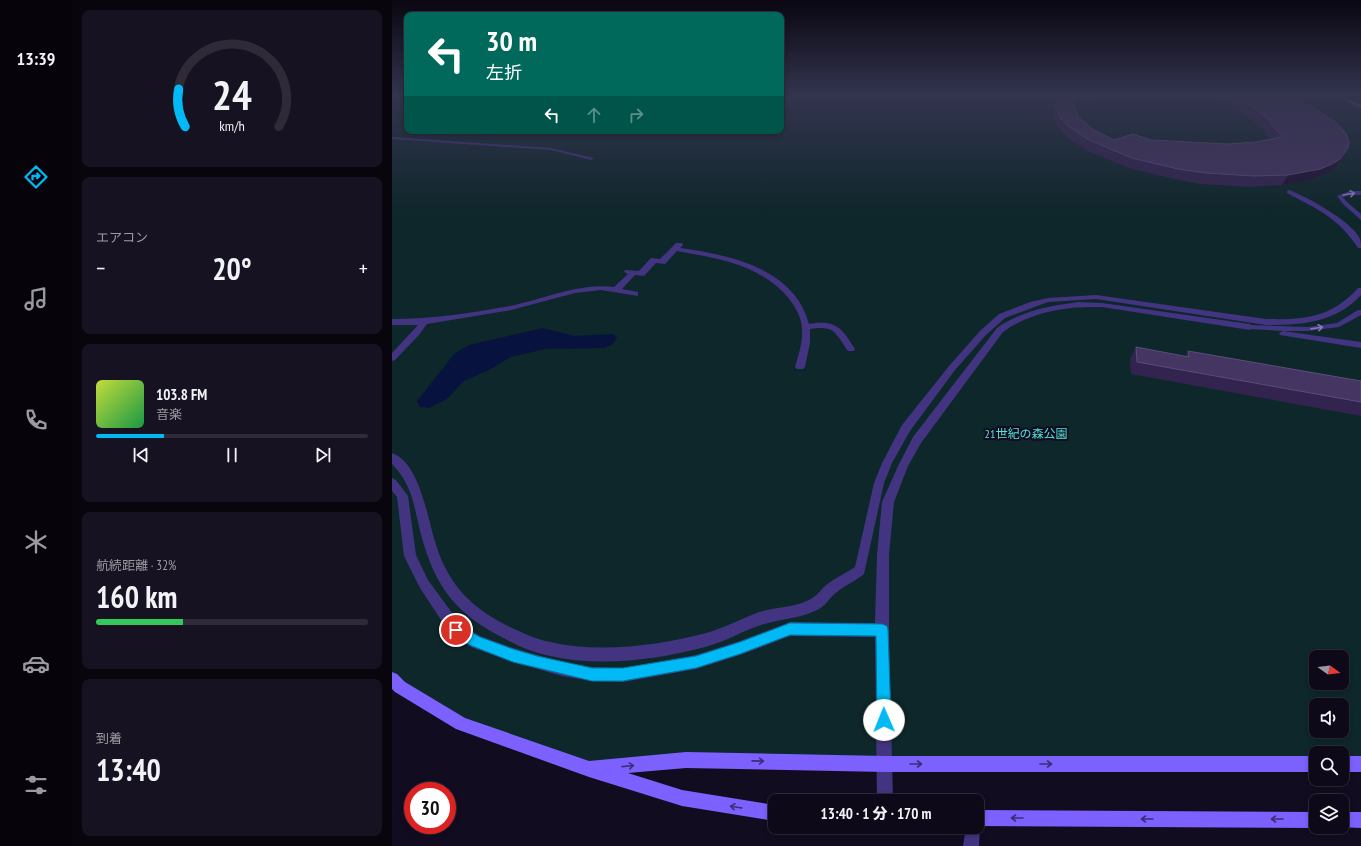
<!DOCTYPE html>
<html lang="ja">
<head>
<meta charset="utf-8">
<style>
  :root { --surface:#0e0918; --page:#171221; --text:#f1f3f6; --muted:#9b9aa2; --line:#2e2a37; --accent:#00b9f5 }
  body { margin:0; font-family:"PT Sans Narrow","Noto Sans JP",sans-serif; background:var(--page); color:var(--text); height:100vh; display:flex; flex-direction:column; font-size:15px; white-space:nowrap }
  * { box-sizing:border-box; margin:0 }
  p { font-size:13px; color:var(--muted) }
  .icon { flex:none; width:22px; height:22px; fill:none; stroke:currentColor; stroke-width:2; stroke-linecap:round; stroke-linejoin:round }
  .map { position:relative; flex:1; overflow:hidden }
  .drawer { display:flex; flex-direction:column; gap:10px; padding:10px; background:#08050d; width:320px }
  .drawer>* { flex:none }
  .banner { position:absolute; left:12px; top:12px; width:380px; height:122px; border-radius:8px; box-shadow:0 2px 6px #0003,0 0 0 1px var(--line); background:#00695c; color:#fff; overflow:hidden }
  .needle { width:26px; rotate:105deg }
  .buttons { position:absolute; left:917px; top:650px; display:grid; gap:8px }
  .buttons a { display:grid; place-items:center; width:40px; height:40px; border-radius:8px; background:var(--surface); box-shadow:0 2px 6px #0003,0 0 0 1px var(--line); font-size:20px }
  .speed { position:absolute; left:12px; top:782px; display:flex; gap:8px; font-size:20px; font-weight:700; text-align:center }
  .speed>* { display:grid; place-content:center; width:52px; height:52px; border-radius:50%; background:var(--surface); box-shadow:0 2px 6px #0003,0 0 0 1px var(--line); line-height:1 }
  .speed .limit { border:6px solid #d22; background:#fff; color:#111 }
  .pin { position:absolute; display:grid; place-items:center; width:34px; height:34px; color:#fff; margin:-17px; border:2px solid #fff; border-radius:50%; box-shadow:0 1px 4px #0007 }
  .me { position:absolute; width:44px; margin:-22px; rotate:359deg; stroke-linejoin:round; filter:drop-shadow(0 0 3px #0008) }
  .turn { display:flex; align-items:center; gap:14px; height:84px; padding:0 16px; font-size:18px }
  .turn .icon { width:52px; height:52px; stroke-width:2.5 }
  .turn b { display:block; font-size:28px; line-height:34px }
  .lanes { display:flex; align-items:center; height:38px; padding:0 16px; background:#0003; justify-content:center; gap:20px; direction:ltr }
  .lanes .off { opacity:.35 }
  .big { font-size:30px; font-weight:800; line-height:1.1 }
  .drawer .widget { flex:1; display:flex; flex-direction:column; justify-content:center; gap:6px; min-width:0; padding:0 14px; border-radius:8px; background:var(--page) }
  .drawer .dial { align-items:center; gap:0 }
  .dial svg { height:104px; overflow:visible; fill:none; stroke:var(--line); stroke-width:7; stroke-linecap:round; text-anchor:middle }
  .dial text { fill:var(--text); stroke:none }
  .song { display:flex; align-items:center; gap:12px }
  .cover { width:48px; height:48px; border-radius:6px; background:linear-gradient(135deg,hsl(70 70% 55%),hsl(140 70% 35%)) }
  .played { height:4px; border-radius:2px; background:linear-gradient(90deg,var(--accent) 25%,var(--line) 25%) }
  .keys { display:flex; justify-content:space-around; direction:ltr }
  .heat { display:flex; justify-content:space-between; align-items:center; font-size:22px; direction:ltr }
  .charge { height:6px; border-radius:3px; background:linear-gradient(90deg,#34c759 32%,var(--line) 0) }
  .trip { position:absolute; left:376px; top:794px; width:216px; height:40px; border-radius:8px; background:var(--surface); box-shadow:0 2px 6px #0003,0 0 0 1px var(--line); font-weight:800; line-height:40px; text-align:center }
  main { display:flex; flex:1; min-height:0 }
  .tab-bar { display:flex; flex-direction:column; width:72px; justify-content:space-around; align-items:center; background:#06040a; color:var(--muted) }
  .tab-bar .icon { width:28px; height:28px }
  .tab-bar .on { color:var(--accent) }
  .tab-bar b { font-size:18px; color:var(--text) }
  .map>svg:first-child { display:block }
  .green { fill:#0e272a; fill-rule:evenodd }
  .water { fill:#07133e }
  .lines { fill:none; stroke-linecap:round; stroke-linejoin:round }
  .lane { fill:#423481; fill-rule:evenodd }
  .street { fill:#423481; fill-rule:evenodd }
  .secondary { fill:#7c61ff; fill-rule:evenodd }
  .wall { fill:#32244f }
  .shaded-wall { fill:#1e1334 }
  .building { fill:#443562; stroke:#5b4d7b }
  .oneway { stroke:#8678ba }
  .oneway2 { stroke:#3c2e79 }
  .route { fill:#00b9f5; stroke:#00789f }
  .labels { text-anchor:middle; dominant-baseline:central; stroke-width:4; stroke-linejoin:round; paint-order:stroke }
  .park-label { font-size:12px; fill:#51e4d5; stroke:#120c20 }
</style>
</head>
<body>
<main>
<nav class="tab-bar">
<b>13:39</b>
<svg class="icon on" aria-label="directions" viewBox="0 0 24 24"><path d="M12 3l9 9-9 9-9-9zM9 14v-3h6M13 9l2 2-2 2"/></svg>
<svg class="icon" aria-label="music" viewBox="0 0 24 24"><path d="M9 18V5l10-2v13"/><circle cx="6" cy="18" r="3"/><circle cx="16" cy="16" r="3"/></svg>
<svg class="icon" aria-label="phone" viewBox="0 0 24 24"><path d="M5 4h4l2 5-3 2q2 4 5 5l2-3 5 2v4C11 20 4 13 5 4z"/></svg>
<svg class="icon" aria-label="climate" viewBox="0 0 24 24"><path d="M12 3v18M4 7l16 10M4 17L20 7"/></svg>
<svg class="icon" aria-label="car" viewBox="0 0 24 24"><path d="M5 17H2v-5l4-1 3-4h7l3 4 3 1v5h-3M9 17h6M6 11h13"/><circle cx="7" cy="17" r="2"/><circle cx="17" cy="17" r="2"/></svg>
<svg class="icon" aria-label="filters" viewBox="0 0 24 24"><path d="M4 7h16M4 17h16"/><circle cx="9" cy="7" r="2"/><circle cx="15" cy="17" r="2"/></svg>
</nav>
<section class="drawer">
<div class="widget dial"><svg viewBox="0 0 100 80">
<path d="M14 69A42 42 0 1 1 86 69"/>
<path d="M14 69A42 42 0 0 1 9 40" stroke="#00b9f5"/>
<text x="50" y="56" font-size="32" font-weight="700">24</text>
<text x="50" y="72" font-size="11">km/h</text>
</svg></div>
<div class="widget"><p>エアコン</p>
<div class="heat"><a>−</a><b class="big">20°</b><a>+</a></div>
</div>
<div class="widget">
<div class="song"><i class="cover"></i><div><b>103.8 FM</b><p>音楽</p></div></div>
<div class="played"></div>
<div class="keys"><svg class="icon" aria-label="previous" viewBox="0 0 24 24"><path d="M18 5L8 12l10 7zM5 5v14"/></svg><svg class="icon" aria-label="pause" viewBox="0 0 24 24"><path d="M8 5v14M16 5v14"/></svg><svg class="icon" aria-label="next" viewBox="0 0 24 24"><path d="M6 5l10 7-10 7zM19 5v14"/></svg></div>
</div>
<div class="widget"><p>航続距離 · 32%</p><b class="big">160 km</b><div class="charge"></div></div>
<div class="widget"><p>到着</p><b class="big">13:40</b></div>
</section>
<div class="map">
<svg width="969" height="846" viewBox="0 0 969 846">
  <rect width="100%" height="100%" fill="#120c20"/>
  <path class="green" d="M0 95H15V131H389V95C402 95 421 92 433 95 451 98 465 101 482 95H945L961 103 969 102V764H950V753H924V764H493L197 769 69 724 0 679ZM924 657H950V683H924ZM924 705H950V731H924Z"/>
  <path class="water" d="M151 328 183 336 220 334 225 337 221 344 212 348 153 349 119 357 97 370 72 381 55 399 37 408 28 407 25 401 63 353 77 345Z"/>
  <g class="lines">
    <path class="lane" d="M306 131H311L307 135H303V134Z
      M0 137 159 148 202 158 199 160 159 150 0 139Z
      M958 191H969V195H958L951 197 955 202 969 214V220L951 204 945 196Z
      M966 310H969V315L947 327 916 331H891L969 342V348L888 335 887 333 891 331 858 329 854 327 858 325 916 327 945 323Z
      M585 821 588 827 587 846H571L574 827H585Z"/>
    <path class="street" d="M897 190C914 196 961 222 968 239 969 242 969 245 969 248H966C947 218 925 209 895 193V191Z
      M284 243H290L291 245 288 248C338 255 402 268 417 324 444 319 450 328 463 349L462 351H456C443 333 443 325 418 329V343L413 367 411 369H405L403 367C407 354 411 341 410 328 409 317 404 308 398 300 371 265 325 258 285 251L273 264 264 263 252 276 243 275 230 289 246 292V296L209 290 183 293 119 310 35 324 27 335 3 360 0 361V353L26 325H0V319C40 319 79 313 118 306 153 299 186 283 222 287L236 274 232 272 233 270 247 271 259 258 268 259Z
      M966 288H969V295C944 323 909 325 874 325L704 299 656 302 613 318 594 335 563 370 518 431 500 463 492 483 472 574C464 581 453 585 445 592 437 598 434 606 425 610 407 619 388 619 369 625 350 631 333 642 313 647 266 660 206 667 158 656 138 652 120 643 102 633 86 624 72 614 60 600 45 582 36 560 30 538 22 510 22 486 0 464V453C29 463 36 523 45 548 49 560 54 570 61 581 73 599 89 611 108 622 124 630 140 638 158 642 206 653 266 646 314 633 332 628 349 619 367 612 383 607 401 608 417 600 426 596 429 588 437 583 445 577 454 573 463 567L482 483 490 463 510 425 557 366 588 331 607 314 638 302 656 298 704 295 874 319C912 320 939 318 966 288Z
      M686 302 710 303 858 324 862 327 858 330 710 307C675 306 640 311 611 332L529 443 516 466 502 502 497 555V630L501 801H485L483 637 398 636 348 655 304 669 231 682 200 681 170 676 121 662 79 647 59 635 28 588 12 556 5 497 0 491V478L4 480 16 496 24 555 36 580 69 625 88 636 121 648 170 662 200 667 231 668 304 655 348 641 398 622 483 623 485 555 490 502 506 466 521 437 605 328C629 311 657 306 686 302Z"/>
    <path class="secondary" d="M943 95H948L969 105V108Z
      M0 672 5 674 13 682 73 718 197 761 294 752 493 756H924V772H493L294 768 236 773 290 790 383 805V821L290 806 197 777 64 729 3 692 0 689Z
      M950 756H969V772H950Z
      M585 810 924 812V827H927L924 828 585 826Z
      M950 812H969V828L947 827H950Z"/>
  </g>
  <path class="wall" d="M668 95H716L709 97 698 103 683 100 682 105 686 117 701 129 722 140H759L835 144 864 142 879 140 870 128 839 104 822 100 824 95H891L956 148 950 158 942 169 933 174 921 179 890 185 856 187 809 184 782 179 737 168 694 150 673 136 666 127 661 117 665 98Z
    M744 347 793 356 796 351 969 381V416L739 374 738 359Z"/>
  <path class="shaded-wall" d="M700 95H716L709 97 698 103Z
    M956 148 950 158 942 169 933 174 921 179 890 185 896 175Z"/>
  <path class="building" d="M668 95H684L682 105 686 117 701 129 722 140 741 134 759 140 835 144 864 142 890 137 875 118 844 95H841H891L920 107 942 121 954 133 957 142 956 148 948 159 940 164 928 169 896 175 862 176 814 173 786 169 740 158 697 140 676 126 668 118 664 108 665 98Z
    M744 347 797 357 796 351 969 381V402L745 362Z"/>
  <defs><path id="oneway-shaft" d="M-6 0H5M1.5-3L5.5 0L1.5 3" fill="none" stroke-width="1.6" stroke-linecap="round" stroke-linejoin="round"/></defs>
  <g class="oneway">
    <use href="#oneway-shaft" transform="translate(957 194) rotate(-9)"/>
    <use href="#oneway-shaft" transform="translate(925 328) rotate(-8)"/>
  </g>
  <g class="oneway2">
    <use href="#oneway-shaft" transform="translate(366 761) rotate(1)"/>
    <use href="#oneway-shaft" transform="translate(524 764)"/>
    <use href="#oneway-shaft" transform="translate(654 764)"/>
    <use href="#oneway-shaft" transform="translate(236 766) rotate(-6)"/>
    <use href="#oneway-shaft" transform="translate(344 807) rotate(-171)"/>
    <use href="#oneway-shaft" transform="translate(625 818) rotate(-180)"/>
    <use href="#oneway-shaft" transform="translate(755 819) rotate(-180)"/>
    <use href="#oneway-shaft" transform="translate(885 819) rotate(-180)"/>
  </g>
  <linearGradient id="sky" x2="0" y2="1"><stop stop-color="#0a0712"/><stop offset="0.45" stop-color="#33344e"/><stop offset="1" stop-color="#33344e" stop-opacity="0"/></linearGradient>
  <rect width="969" height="213" fill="url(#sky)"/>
  <path class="route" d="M398 623 490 624 495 626 496 630 499 720 497 724 492 726 487 724 485 720 484 636 398 635 348 654 304 668 231 681H200L121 662 80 646 59 635 58 630 59 626 64 624 88 637 121 649 145 656 200 668H231L304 656 348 642Z"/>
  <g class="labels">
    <g class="park-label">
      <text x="634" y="433">21世紀の森公園</text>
    </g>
  </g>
</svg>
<div class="buttons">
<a><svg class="needle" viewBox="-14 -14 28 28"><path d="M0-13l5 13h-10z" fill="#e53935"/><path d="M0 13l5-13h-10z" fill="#9b9aa2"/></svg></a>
<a><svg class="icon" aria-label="sound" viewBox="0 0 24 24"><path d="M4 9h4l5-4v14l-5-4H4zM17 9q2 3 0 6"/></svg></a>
<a><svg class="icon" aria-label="search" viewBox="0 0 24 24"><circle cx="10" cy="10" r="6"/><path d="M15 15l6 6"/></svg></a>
<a><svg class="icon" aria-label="layers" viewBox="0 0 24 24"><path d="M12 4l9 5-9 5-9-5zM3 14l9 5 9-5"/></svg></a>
</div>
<div class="speed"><div class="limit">30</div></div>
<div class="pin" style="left:64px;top:630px;background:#d93025"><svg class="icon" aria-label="arrive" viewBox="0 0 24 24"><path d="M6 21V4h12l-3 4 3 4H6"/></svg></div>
<svg class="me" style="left:492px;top:720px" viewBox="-20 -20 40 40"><circle r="19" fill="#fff"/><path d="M0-13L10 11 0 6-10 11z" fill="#00b9f5"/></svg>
<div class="trip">13:40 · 1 分 · 170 m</div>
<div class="banner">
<div class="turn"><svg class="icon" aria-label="left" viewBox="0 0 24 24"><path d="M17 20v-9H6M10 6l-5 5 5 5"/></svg><div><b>30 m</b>左折</div></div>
<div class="lanes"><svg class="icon" aria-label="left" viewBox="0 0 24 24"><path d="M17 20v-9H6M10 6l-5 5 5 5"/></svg><svg class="icon off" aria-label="ahead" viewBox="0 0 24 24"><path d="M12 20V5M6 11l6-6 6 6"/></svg><svg class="icon off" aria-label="right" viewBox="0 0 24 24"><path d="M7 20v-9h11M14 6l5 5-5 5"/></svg></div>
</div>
</div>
</main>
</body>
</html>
